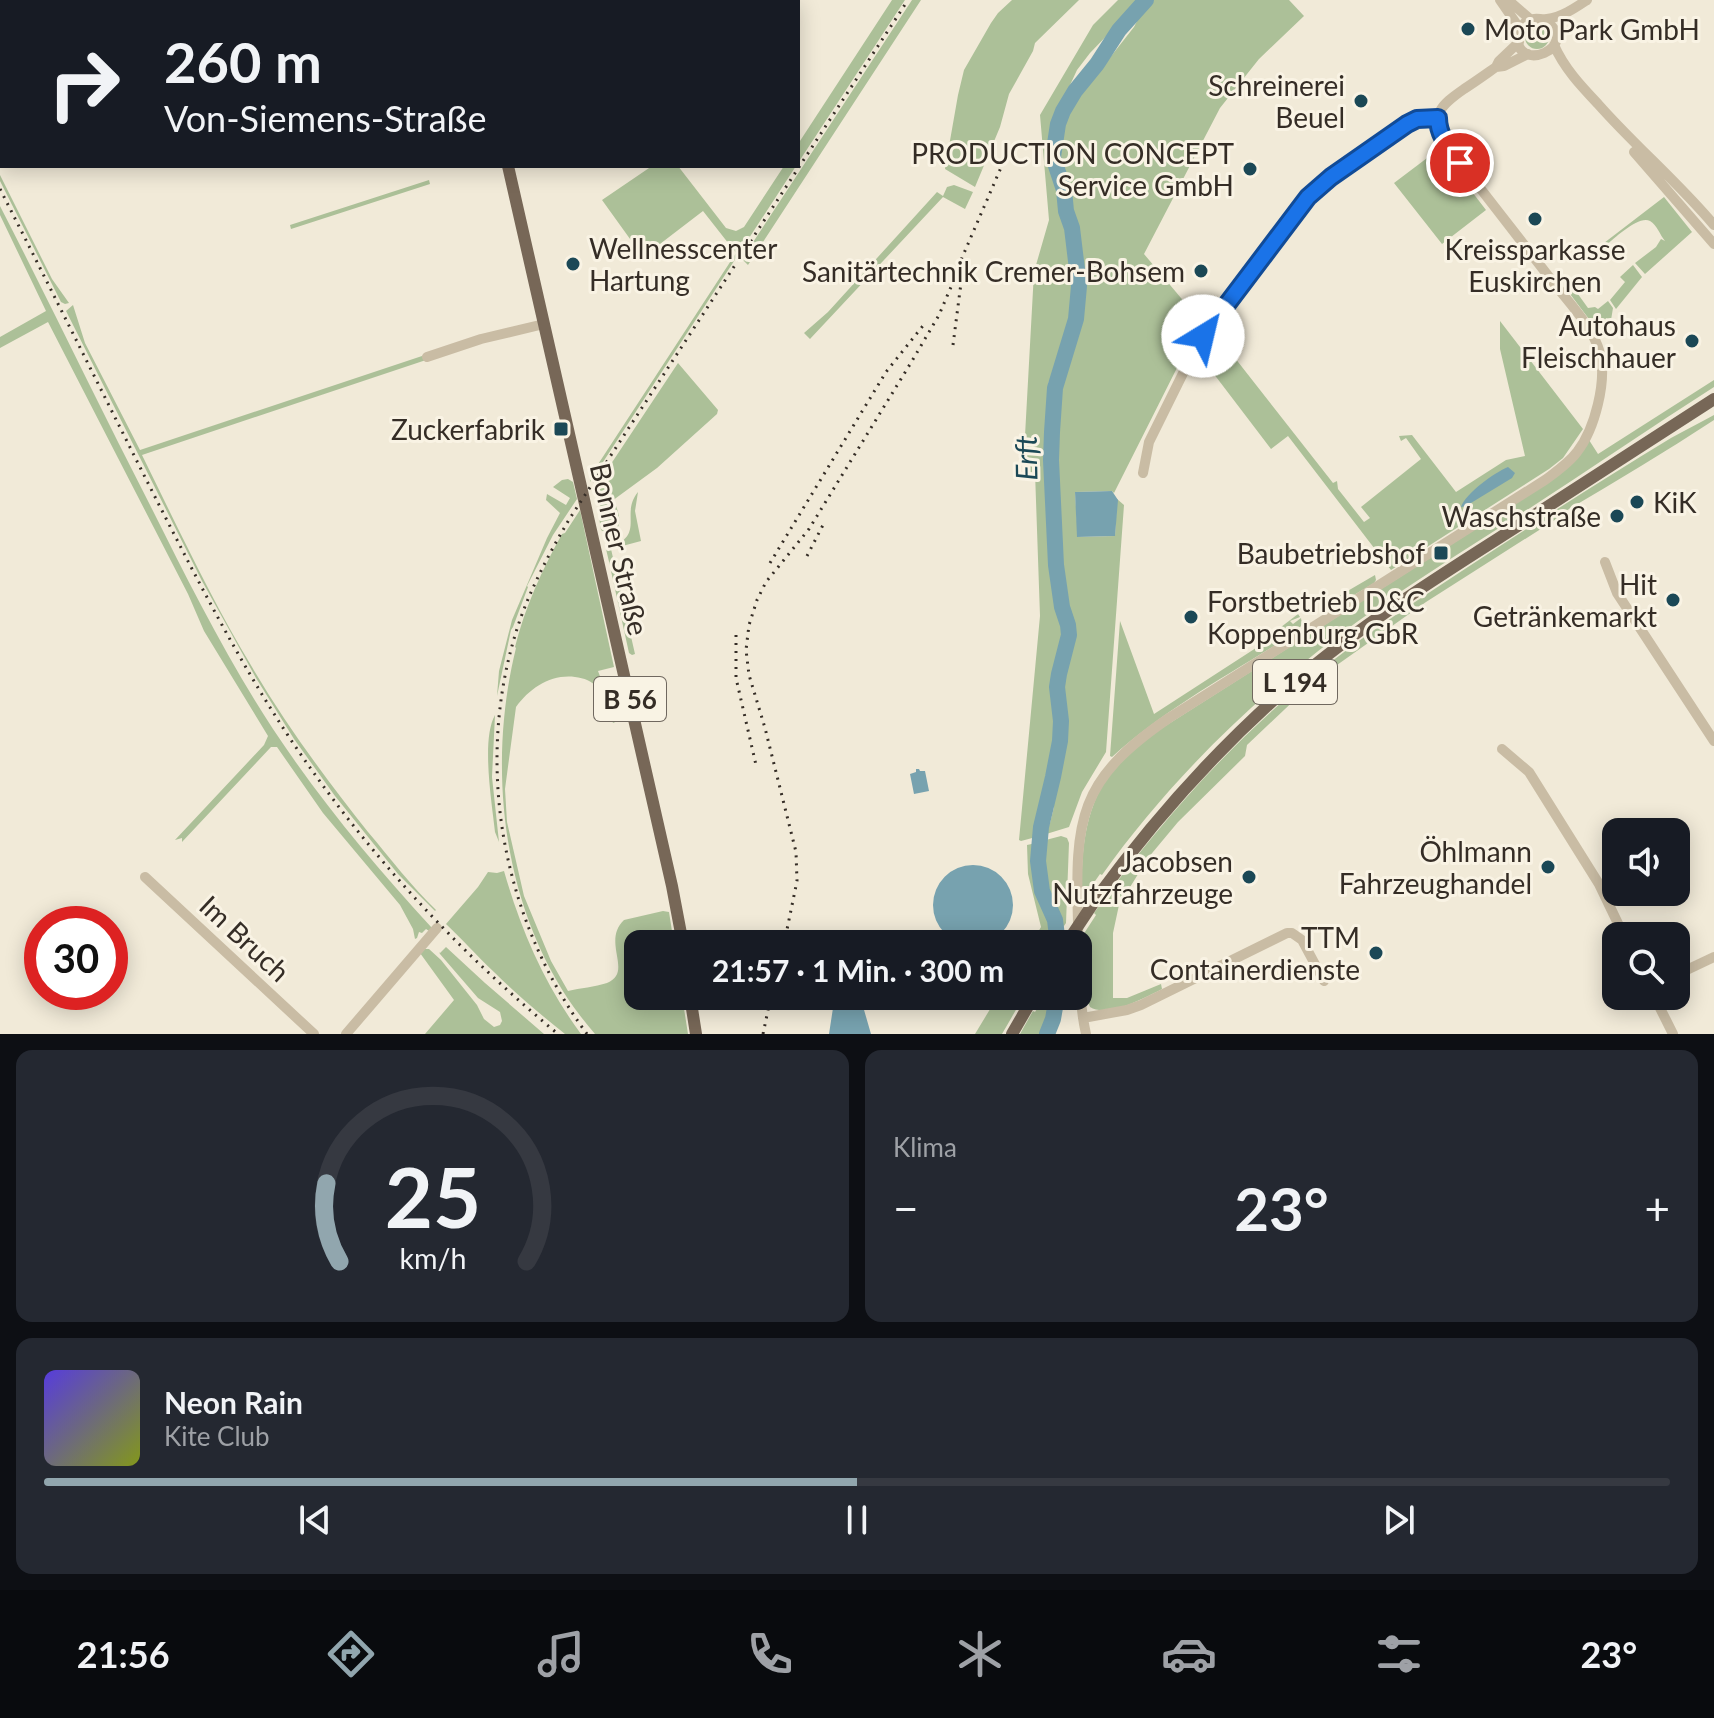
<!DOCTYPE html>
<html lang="de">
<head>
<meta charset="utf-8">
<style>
  :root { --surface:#171b24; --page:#242831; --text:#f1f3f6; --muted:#9ea1a6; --line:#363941; --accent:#91a6ae }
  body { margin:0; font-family:Lato,sans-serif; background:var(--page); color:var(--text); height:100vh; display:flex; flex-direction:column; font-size:30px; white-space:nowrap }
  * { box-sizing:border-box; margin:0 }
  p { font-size:26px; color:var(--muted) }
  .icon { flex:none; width:44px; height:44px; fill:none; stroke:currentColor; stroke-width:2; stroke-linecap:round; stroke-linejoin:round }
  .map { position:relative; height:1034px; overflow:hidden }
  .details { display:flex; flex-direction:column; gap:16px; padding:16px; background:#0d0f14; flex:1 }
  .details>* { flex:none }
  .guide { position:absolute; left:0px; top:0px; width:800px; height:168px; box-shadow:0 4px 20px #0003; background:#171b24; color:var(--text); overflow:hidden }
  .controls { position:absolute; left:1602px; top:818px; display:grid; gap:16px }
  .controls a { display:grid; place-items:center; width:88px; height:88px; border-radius:16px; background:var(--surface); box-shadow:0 4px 20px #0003; font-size:40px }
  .speed { position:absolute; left:24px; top:906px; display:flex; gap:16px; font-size:40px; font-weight:700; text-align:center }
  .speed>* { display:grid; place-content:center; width:104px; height:104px; border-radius:50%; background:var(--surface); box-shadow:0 4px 20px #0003; line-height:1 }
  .speed .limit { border:12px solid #d22; background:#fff; color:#111 }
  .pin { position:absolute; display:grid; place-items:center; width:68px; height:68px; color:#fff; margin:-34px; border:4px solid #fff; border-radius:50%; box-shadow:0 2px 8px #0007 }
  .me { position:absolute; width:88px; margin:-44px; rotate:36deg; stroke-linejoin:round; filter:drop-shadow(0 0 6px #0008) }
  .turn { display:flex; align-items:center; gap:28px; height:168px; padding:0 32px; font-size:36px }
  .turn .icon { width:104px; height:104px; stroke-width:2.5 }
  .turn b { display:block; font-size:56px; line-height:68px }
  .big { font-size:60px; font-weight:700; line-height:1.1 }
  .details .tile { flex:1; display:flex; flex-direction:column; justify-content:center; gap:12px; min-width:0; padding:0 28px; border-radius:16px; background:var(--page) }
  .details .dial { align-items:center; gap:0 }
  .dial svg { height:208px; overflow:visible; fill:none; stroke:var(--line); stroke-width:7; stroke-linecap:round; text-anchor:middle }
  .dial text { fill:var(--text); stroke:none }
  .song { display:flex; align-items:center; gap:24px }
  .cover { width:96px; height:96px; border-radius:12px; background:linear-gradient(135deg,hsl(250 70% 55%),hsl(70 70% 35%)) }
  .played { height:8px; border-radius:4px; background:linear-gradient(90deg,var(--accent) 50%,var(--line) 50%) }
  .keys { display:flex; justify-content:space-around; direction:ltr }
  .heat { display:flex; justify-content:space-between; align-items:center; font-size:44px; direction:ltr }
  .details .tiles { flex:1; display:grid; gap:16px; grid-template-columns:1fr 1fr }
  .tile:last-child { grid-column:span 2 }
  .trip { position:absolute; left:624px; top:930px; width:468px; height:80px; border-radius:16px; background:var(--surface); box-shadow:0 4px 20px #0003; font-weight:700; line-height:80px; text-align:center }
  .menu { display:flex; height:128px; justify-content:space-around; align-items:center; background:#090b0e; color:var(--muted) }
  .menu .icon { width:56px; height:56px }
  .menu .selected { color:var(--accent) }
  .menu b { font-size:36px; color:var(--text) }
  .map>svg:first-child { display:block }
  .green { fill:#acc098 }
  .water { fill:#77a2af }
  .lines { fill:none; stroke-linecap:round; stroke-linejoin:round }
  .river { stroke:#77a2af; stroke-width:16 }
  .minor { stroke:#c9bca4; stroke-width:10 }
  .major { stroke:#776757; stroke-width:12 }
  .rail { stroke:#352d26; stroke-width:3; stroke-dasharray:2 6; stroke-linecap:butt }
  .major-bridge { stroke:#776757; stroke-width:12 }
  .route-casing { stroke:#114b97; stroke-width:20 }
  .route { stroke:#1a73e8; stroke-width:14 }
  .poi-dot { fill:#1b4856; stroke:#f9f3e4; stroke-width:3 }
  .labels { text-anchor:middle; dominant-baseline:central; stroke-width:6; stroke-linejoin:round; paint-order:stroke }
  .shield { fill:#f9f3e4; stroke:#70685f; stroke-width:2 }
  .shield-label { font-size:26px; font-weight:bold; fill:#352d26 }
  .poi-label { font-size:28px; fill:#352d26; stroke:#f9f3e4; text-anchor:end }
  .street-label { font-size:28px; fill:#352d26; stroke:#f9f3e4 }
  .water-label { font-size:30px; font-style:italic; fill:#1b4856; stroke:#f9f3e4 }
</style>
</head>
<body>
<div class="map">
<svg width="1714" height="1034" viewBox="0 0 1714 1034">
  <rect width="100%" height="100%" fill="#f1ead8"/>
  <path class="green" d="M892 0H905L798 163V144Z
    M912 0H921L748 265 742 259Z
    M1012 0H1079L1035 43 1033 51 1009 94 1000 127 975 187 945 169 958 95 964 70 991 23 998 13Z
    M1118 0H1141L1090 53 1077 70 1064 98 1051 139 1050 164 1059 182 1061 193 1062 214 1072 239 1077 286 1075 313 1067 341 1056 370 1049 381 1048 387 1049 398 1047 453 1054 538 1053 566 1064 639 1055 669 1053 687 1057 739 1037 825 1036 837 1021 841 1019 840 1040 616 1035 472H1023L1034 272 1049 220 1040 115 1093 25Z
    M1153 0H1289L1304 16 1259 59 1220 108 1144 254 1202 323 1188 346 1114 493 1112 491 1075 492 1078 537 1115 536 1117 499 1124 505 1106 752 1082 792 1069 827 1043 835 1050 823 1054 807V791L1063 748 1065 723 1062 687 1064 667 1072 639 1073 622 1067 606 1061 563 1056 456 1058 430 1054 403 1071 348 1076 337 1081 310 1082 289 1080 253 1076 229 1070 210 1063 176 1056 155 1064 118 1079 89 1101 69 1134 27 1140 15Z
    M1525 37a12 12 0 1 1 24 0a12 12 0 1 1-24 0Z
    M1439 149 1486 210 1442 244 1394 183Z
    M652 166H678L726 228 736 231 744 227 784 166H796L590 482 591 475 736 253 703 211 643 257 602 200Z
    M0 175 52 279 69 303 65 304 61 302 0 181Z
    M429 180 430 184 291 229 290 225Z
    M954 185 973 192 965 209 943 197 810 339 804 333 828 312 937 192 943 196 947 187Z
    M1664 197 1692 232 1645 274 1635 263 1656 247 1661 239 1665 241C1660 235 1657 225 1650 221 1639 215 1615 238 1606 245L1604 243Z
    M0 206C51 305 99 406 150 505 188 581 226 657 273 729 320 800 374 865 432 928L429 931 426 929 422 933 419 932 417 938 415 939 413 929 400 905 323 813 277 747H271L182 842V838L175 840 264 745 268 736 204 631 188 594 48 322 0 348V337L46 311 0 215Z
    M1633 265 1642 277 1616 309 1610 300 1625 282 1620 277Z
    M1571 281 1576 282 1575 290 1588 308 1595 307 1598 309 1608 301 1613 308 1611 320 1606 318 1601 328 1592 323 1564 286Z
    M73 305 85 343 140 450 428 354 429 359 142 455C177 526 211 599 252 667 286 725 326 779 368 832 390 858 412 887 436 910L435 911 398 874 335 796 294 739 256 678 202 581 66 311Z
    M1500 321 1583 429 1563 458 1549 469 1391 570 1288 436 1271 449 1204 361V349L1213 330 1333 483 1337 481 1338 489 1364 522 1370 518 1361 507 1421 459 1406 438 1401 441 1399 436 1412 435 1456 492 1506 460 1525 456 1500 349Z
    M678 363 718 410 717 414 657 468 601 509 597 492V485Z
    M1714 380V387C1651 427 1589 470 1527 510 1462 552 1396 592 1335 638 1247 705 1166 785 1102 875L1100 874 1086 894 1082 891C1081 843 1087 793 1124 758 1134 748 1147 739 1159 730L1496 516 1589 440 1598 454Z
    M1714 415V420C1665 452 1615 482 1564 512L1567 517 1560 521 1558 518 1426 602 1337 665 1304 691 1247 745 1245 756 1178 822 1148 858 1119 905 1113 933V998H1127L1161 984 1162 989C1145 998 1107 1018 1090 1007L1084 993 1083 935 1096 915 1094 913C1151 834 1215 760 1289 696 1346 647 1408 606 1471 565 1537 522 1603 479 1671 438 1685 430 1700 423 1714 415Z
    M568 479 573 482 577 499 553 535 527 586 528 587 513 627 511 630 497 696 499 671 512 620 547 538 560 513 546 500 547 494 566 505 570 498 553 487 562 480Z
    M638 492 635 511 641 541 611 549 635 654 632 655 629 653 611 571 613 570 612 566H610L606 549C648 535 619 515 638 492Z
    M616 506C620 517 622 526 613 533H606L601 530 598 511H600L601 516 604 512Z
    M580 510 614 667 598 671 601 679 616 676 625 718 613 723C609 712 606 697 598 688 592 681 584 678 575 677 551 674 530 688 516 707L505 789 507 822 524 896 551 961 568 991C580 988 595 987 607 983 634 972 601 942 624 920L663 911 669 912 674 944H638V996H682L688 1034H595C505 931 484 777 516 648L515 647C525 607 542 570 562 534L565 533Z
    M1375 575 1376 580 1374 583 1344 601 1337 599 1339 596Z
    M1298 614 1300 617 1290 621 1293 624 1301 618 1302 624 1298 631C1235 671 1167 707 1112 757L1110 756 1120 621 1154 714 1259 646V644Z
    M495 715 492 777 499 842 495 832C492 803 481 740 495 715Z
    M1061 836 1067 838 1069 843 1066 923 1060 932C1058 917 1051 907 1046 894 1039 877 1041 859 1042 841Z
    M1036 843C1036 858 1035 873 1039 888 1043 906 1059 926 1052 944H1031L1041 927 1028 874 1027 845Z
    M504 871C521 930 544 984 581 1034H565C540 1014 516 994 494 972 476 955 462 939 446 924L478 887 488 872 497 873Z
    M446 947 485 983 544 1034H425L454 1000 420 953 424 949H429L441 960 477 1005 484 1019 494 1027 500 1025 502 1021 500 1012 478 998 440 954 439 952 440 953Z
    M998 996H1024L1002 1034H975Z
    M1045 996H1055L1054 1005 1046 1034H1020L1033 1011 1035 1012Z"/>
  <path class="water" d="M1508 467 1515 473 1512 478 1466 506 1461 507C1466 493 1494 473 1508 467Z
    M1112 491 1118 500 1115 536 1077 537 1075 492Z
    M916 769H919L920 771H925L929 791 914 794 910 774 916 772Z
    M933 905a40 40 0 1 1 80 0a40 40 0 1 1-80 0Z
    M831 996H860L871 1034H829L833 1008Z"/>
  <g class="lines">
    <path class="river" d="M1058 944 1055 920 1042 891 1038 861 1041 827 1053 777 1060 741 1061 721 1057 687 1059 674 1069 635 1068 625 1062 607 1056 565 1051 460 1052 432 1055 388 1076 319 1079 286 1072 228 1066 211 1064 190 1053 157 1058 124 1063 111 1075 91 1097 64 1119 30 1146 0
      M1047 1034 1053 1019 1057 996"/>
    <path class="minor" d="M1500 0 1520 29
      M1508 0 1530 19
      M1545 20C1584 48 1513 75 1518 35 1519 28 1523 23 1529 20 1536 17 1541 20 1547 19 1562 17 1575 8 1587 0
      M1554 45C1564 68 1581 86 1598 104 1635 146 1678 182 1714 225
      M1496 67 1499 61 1519 42
      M1634 152 1714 244
      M427 357 481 339 544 324
      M1143 473 1149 442 1198 343 1300 206 1325 181 1407 124 1417 119 1438 118
      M1605 562 1617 593 1714 741
      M1502 749 1529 772 1599 884 1624 936
      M145 877 314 1034
      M1676 975 1714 957
      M1654 996 1673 1034
      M1083 1018 1127 1010 1141 1005 1287 933H1292L1302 940 1324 981
      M346 1034 437 928
      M1086 1034C1078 998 1079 960 1078 923 1075 819 1078 780 1169 718L1545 480C1557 471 1569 463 1577 452 1595 429 1607 381 1600 353 1593 327 1569 303 1553 282 1517 236 1481 189 1445 143 1429 115 1441 105 1464 89 1475 82 1486 74 1496 67L1504 66 1528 54"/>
    <path class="major" d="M473 2V0
      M508 166 672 886 683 944
      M1098 896C1151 824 1210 757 1277 697 1345 636 1422 587 1499 538 1571 492 1642 445 1714 399
      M690 996 696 1034
      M1012 1034 1034 996"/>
    <path class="rail" d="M0 189C51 289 101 390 152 491 201 587 249 682 311 769 381 868 465 957 558 1034
      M955 274 1009 149
      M953 345 961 283
      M807 556 823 525
      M770 563 886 372 926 322
      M736 635V678L756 765
      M784 944 797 881 796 852 765 728 749 675 746 650 749 625 757 600 766 582 809 529 912 361 939 315 960 266
      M587 1034C500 916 472 756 521 617 534 582 551 550 570 518L908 0
      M763 1034 771 996"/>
    <path class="major-bridge" d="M1066 944 1098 896"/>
  </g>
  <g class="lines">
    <g class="route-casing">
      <path id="route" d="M1203 336 1308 197 1331 177 1407 124 1417 119 1438 118C1438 136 1450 149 1460 163"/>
    </g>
    <use href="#route" class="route"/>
  </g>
  <g class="poi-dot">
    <circle cx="1468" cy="29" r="8"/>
    <circle cx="1361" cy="101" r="8"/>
    <circle cx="1250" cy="169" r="8"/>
    <circle cx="1535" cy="219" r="8"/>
    <circle cx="573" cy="264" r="8"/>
    <circle cx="1201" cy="271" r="8"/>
    <circle cx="1692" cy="341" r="8"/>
    <rect x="553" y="421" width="16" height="16" rx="4"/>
    <circle cx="1637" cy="502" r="8"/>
    <circle cx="1617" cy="516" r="8"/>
    <rect x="1433" y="545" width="16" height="16" rx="4"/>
    <circle cx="1673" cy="600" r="8"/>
    <circle cx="1191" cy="617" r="8"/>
    <circle cx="1548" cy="867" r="8"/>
    <circle cx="1249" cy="877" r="8"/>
    <circle cx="1376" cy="953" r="8"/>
  </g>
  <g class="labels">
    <g class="shield">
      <rect x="1253" y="660" width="84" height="44" rx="6"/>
      <rect x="594" y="677" width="72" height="44" rx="6"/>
    </g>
    <g class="shield-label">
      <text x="1295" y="682">L 194</text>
      <text x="630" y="699">B 56</text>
    </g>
    <g class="poi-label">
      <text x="1484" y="29" text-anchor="start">Moto Park GmbH</text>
      <text x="1345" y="85">Schreinerei<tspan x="1345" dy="32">Beuel</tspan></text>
      <text x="1234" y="153">PRODUCTION CONCEPT<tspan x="1234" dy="32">Service GmbH</tspan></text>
      <text x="589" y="248" text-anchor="start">Wellnesscenter<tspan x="589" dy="32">Hartung</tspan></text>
      <text x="1535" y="249" text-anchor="middle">Kreissparkasse<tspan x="1535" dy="32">Euskirchen</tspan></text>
      <text x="1185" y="271">Sanitärtechnik Cremer-Bohsem</text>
      <text x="1676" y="325">Autohaus<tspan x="1676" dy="32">Fleischhauer</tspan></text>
      <text x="545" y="429">Zuckerfabrik</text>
      <text x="1653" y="502" text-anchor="start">KiK</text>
      <text x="1601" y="516">Waschstraße</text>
      <text x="1425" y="553">Baubetriebshof</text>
      <text x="1657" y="584">Hit<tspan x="1657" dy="32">Getränkemarkt</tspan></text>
      <text x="1207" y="601" text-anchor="start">Forstbetrieb D&amp;C<tspan x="1207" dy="32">Koppenburg GbR</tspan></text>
      <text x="1532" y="851">Öhlmann<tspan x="1532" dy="32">Fahrzeughandel</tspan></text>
      <text x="1233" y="861">Jacobsen<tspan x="1233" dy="32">Nutzfahrzeuge</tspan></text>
      <text x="1360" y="937">TTM<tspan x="1360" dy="32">Containerdienste</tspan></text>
    </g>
    <g class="street-label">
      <text transform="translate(620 549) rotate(77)">Bonner Straße</text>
      <text transform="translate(245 938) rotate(43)">Im Bruch</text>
    </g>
    <g class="water-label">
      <text transform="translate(1025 458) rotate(-91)">Erft</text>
    </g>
  </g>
</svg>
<div class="controls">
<a><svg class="icon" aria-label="sound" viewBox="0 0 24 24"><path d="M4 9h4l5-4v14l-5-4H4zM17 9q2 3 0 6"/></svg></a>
<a><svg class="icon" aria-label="search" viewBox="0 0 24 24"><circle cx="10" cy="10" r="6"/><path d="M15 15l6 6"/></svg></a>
</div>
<div class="speed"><div class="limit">30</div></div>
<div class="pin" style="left:1460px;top:163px;background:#d93025"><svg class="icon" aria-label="arrive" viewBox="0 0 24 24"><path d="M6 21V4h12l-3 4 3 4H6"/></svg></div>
<svg class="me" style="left:1203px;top:336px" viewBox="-20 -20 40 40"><circle r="19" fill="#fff"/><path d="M0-13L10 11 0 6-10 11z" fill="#1a73e8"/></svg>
<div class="trip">21:57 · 1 Min. · 300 m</div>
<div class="guide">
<div class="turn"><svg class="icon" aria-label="right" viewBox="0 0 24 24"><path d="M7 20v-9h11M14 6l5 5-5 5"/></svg><div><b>260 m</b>Von-Siemens-Straße</div></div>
</div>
</div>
<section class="details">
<div class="tiles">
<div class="tile dial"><svg viewBox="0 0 100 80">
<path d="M14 69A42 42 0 1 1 86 69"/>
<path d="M14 69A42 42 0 0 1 9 39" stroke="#91a6ae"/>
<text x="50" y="56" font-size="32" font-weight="700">25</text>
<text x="50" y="72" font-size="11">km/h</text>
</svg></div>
<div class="tile"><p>Klima</p>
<div class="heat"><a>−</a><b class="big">23°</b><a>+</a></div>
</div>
<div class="tile">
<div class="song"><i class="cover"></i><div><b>Neon Rain</b><p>Kite Club</p></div></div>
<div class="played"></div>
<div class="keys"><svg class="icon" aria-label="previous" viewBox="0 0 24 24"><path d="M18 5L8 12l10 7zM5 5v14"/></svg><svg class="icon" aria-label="pause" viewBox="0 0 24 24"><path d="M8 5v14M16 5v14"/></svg><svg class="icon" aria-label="next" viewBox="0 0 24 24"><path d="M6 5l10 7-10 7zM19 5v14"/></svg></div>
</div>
</div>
</section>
<nav class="menu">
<b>21:56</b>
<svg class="icon selected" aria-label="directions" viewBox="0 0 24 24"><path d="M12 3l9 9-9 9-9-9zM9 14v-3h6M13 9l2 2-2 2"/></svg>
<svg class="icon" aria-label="music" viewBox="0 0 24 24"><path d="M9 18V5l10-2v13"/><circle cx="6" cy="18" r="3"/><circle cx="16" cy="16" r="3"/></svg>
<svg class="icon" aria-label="phone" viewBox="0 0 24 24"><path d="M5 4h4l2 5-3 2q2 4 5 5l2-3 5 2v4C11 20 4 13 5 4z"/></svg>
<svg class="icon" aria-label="climate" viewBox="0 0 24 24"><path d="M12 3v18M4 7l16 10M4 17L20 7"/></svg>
<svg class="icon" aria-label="car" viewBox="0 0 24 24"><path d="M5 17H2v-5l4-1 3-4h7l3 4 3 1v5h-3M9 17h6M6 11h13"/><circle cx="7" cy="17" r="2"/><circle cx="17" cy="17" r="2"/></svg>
<svg class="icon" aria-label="filters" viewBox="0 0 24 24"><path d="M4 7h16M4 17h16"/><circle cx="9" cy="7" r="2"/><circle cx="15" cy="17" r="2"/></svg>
<b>23°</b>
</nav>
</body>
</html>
